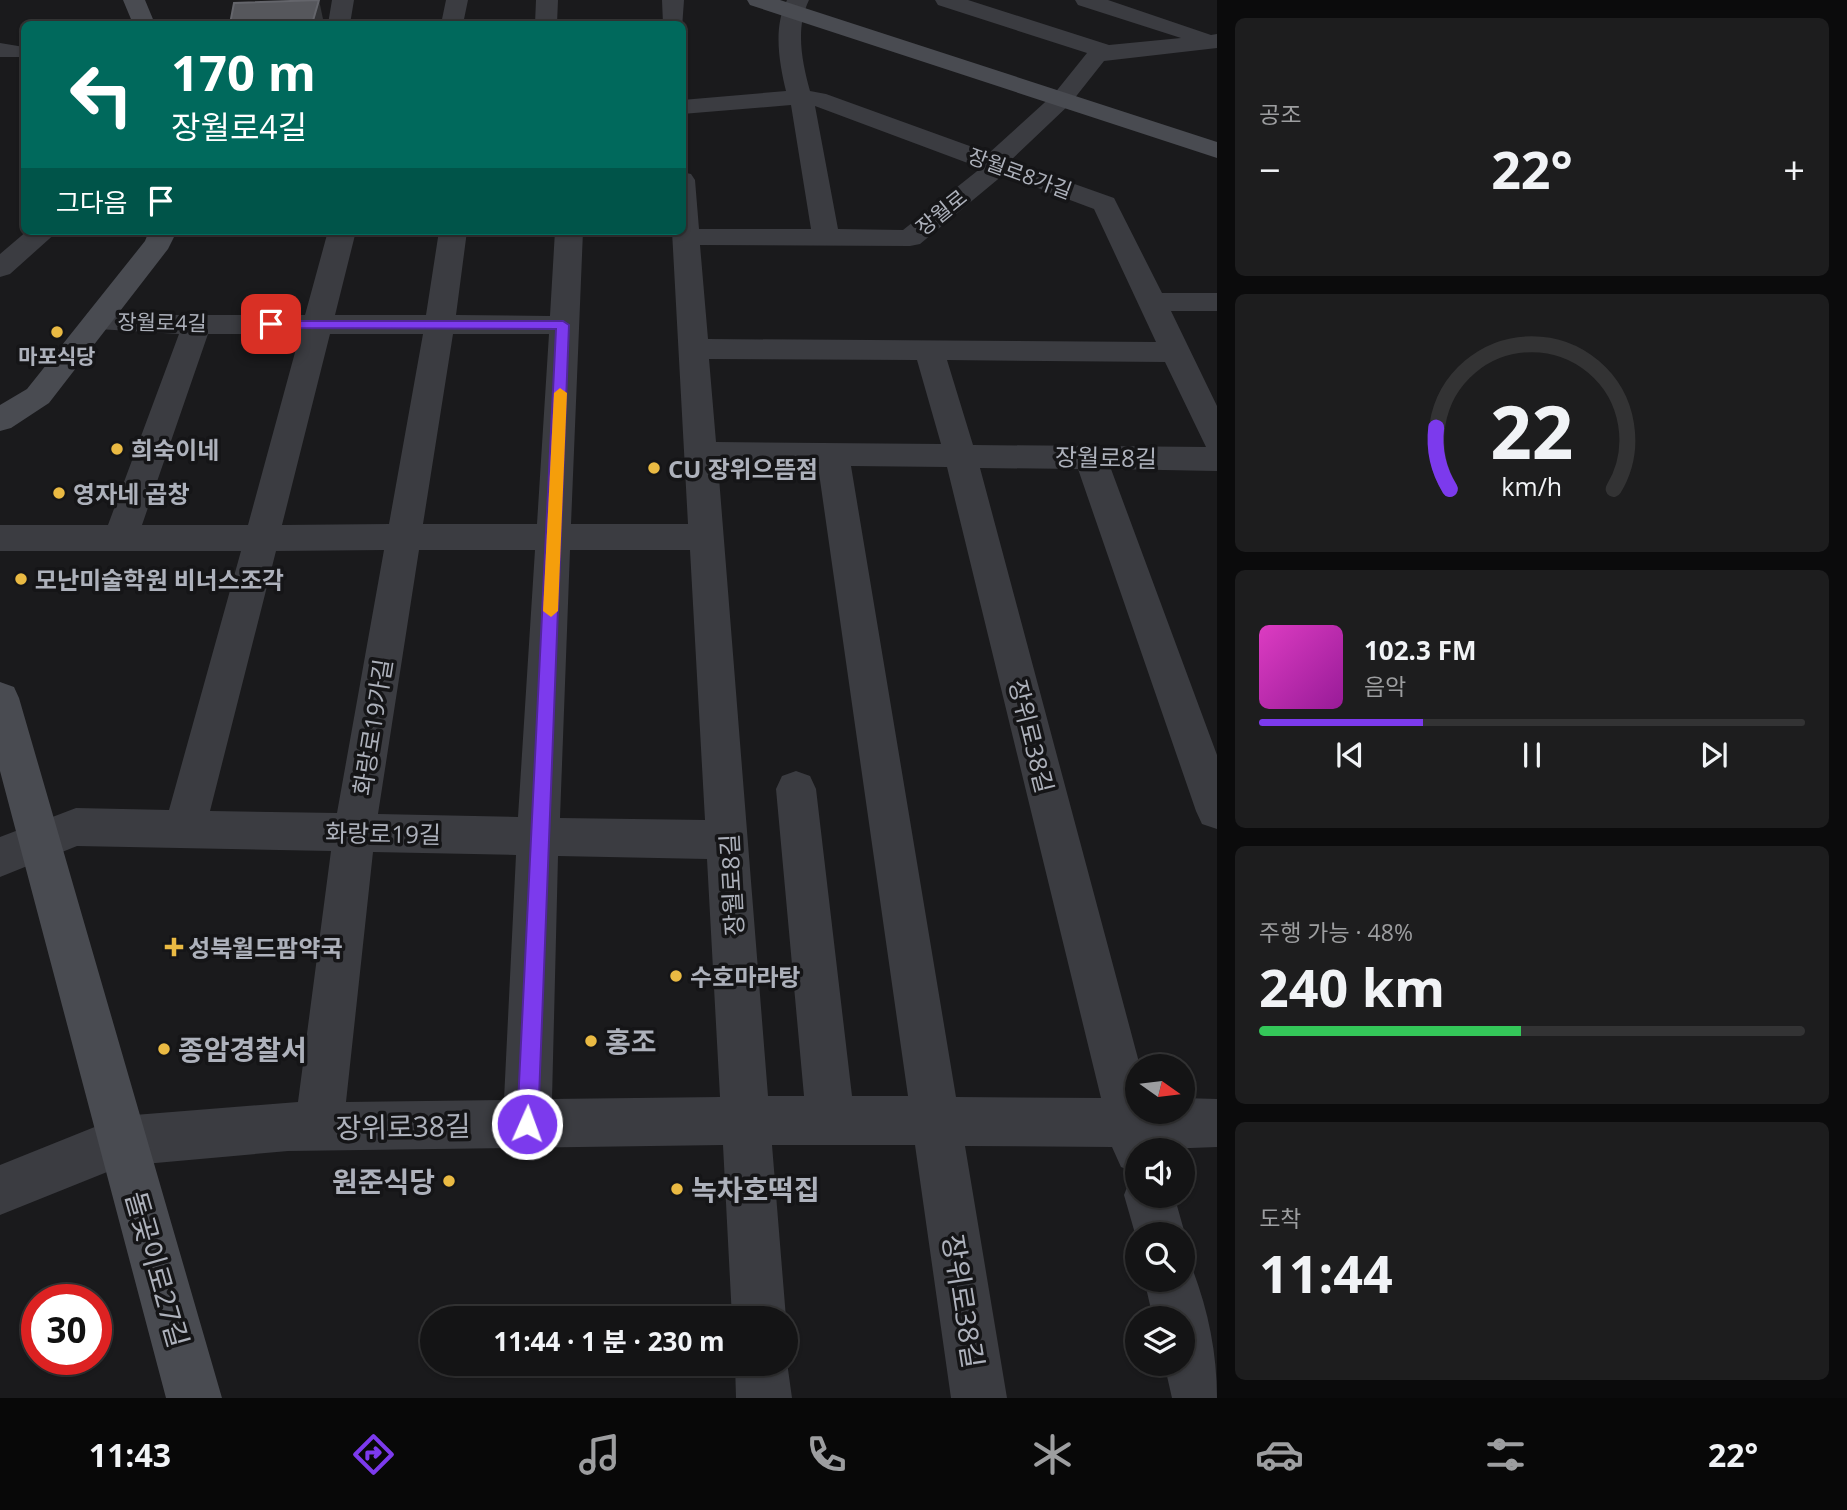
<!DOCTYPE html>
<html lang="ko">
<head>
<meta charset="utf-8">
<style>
  :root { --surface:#141415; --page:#1d1d1e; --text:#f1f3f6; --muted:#9d9ea0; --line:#333334; --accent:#7c3aed }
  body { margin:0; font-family:"Open Sans","Noto Sans KR",sans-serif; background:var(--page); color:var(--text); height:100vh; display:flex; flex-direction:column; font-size:26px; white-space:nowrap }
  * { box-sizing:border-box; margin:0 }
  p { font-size:23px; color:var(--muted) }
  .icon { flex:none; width:38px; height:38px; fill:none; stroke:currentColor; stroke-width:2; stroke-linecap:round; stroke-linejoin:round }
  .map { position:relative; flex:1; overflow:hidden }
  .sheet { display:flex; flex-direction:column; gap:18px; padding:18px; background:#0b0b0c; width:630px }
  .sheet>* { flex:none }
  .guide { position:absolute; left:21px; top:21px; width:665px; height:214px; border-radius:10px; box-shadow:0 2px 5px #0004,0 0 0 2px var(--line); background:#00695c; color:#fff; overflow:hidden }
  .needle { width:46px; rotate:104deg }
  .buttons { position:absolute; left:1125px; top:1054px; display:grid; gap:14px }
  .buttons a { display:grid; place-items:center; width:70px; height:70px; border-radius:50%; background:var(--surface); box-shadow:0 2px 5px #0004,0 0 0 2px var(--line); font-size:35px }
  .speed { position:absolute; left:21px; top:1284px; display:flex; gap:14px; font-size:35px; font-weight:700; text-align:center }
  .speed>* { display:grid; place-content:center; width:91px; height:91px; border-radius:50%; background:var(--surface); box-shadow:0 2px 5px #0004,0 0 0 2px var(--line); line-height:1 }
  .speed .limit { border:10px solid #d22; background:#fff; color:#111 }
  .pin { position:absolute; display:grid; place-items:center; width:60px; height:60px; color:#fff; margin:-30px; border-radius:14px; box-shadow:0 4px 10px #0006 }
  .me { position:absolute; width:77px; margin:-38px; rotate:2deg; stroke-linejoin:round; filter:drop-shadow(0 0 5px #0008) }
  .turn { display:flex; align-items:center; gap:24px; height:147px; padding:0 35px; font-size:32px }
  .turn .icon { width:91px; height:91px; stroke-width:2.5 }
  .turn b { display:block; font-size:49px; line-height:60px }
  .then { display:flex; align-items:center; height:66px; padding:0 35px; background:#0003; gap:14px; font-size:26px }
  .big { font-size:52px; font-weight:700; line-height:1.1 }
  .sheet .card { flex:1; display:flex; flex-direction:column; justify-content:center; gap:10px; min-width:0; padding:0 24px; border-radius:10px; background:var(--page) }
  .sheet .dial { align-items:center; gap:0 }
  .dial svg { height:182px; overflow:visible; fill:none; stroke:var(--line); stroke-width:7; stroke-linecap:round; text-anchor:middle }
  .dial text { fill:var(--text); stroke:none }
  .song { display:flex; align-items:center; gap:21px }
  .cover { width:84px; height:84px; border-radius:10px; background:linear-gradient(135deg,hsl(310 70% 55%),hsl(300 70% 35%)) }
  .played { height:7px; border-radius:4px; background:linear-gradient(90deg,var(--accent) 30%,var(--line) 30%) }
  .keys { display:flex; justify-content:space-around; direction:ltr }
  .heat { display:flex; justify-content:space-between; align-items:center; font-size:38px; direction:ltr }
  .charge { height:10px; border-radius:5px; background:linear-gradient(90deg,#34c759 48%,var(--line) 0) }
  .trip { position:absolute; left:420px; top:1306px; width:378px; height:70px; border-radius:35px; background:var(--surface); box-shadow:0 2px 5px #0004,0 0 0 2px var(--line); font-weight:700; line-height:70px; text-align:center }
  .menu { display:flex; height:112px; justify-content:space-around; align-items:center; background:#080808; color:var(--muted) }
  .menu .icon { width:49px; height:49px }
  .menu .active { color:var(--accent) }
  .menu b { font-size:32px; color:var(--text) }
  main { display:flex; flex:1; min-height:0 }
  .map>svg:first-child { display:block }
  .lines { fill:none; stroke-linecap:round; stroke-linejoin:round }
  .street { fill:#3b3c41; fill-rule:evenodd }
  .secondary { fill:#494b51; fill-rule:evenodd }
  .shaded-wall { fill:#333437 }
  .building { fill:#56575c; stroke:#64656b; stroke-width:2 }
  .route { fill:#7c3aed; stroke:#51269a; stroke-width:2 }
  .slow { fill:#f59e0b }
  .poi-dot { fill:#eaba43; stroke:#151517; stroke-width:2.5 }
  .labels { text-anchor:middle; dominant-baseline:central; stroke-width:7; stroke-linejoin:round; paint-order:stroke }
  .far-street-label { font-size:21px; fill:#adb1bb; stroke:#151517 }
  .far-poi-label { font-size:21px; font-weight:bold; fill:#adb1bb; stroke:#151517 }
  .poi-label { font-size:24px; font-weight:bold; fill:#adb1bb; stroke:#151517; text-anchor:start }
  .street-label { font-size:24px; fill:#adb1bb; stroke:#151517 }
  .near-poi-label { font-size:28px; font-weight:bold; fill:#adb1bb; stroke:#151517; text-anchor:start }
  .near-street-label { font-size:28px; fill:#adb1bb; stroke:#151517 }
</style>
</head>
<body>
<main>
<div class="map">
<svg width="1217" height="1398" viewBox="0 0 1217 1398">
  <rect width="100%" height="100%" fill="#1a1a1c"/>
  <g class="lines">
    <path class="street" d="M332 0H354L350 24H328Z
      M446 0H468L463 24H441Z
      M536 0H558L557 24H535Z
      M662 0H684L682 28V24H663Z
      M787 0H809C795 28 802 62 810 91L826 94 989 153 1054 94 1087 53 938 5 935 0H968L1109 45 1181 38 1078 5 1075 0H1108L1211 35 1217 34V48L1104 61 1070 104 1010 161 1114 198 1162 293H1217V311H1171L1217 406V471L1111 469 1217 755V829L1202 824 1196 811 1078 469 980 468 1140 1066H1138V1111H1183V1098L1217 1099V1147L1138 1150V1174L1121 1167 1112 1147 965 1146 1007 1398H951L915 1145H772L786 1318H732L723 1145 288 1151 122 1166 0 1215V1165L122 1116 298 1102 331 851 77 846 0 877V837L76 808 169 810 241 551H0V525H108L179 334 98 329 88 327 83 320 88 313 98 311 133 315H305L328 231H356L335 315H426L439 231H467L456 315 550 316 555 231H583L571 524H688L672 231H682V172L691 174 695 180 699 229H811L791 105 682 114V100L786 91C779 62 773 27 787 0ZM815 106 981 168 903 230 838 229ZM1003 175 1094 209 1156 342 708 339 700 245 910 246 920 244ZM208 334H300L248 525H142ZM330 334H423L389 524 282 525ZM453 334H549L537 524H423ZM709 359 917 360 941 444 716 442ZM947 360 1165 362 1206 447 973 445ZM718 465 818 466 908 1096H852L816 789 810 776 796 771 782 776 776 789 804 1096H768ZM851 466 947 467 1101 1098 956 1097ZM384 550 337 813 210 811 276 551ZM419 550H535L518 817 378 814ZM570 550H690L705 820 560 818ZM373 852 516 855 504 1100 346 1102ZM558 856 707 859 720 1097 552 1099Z
      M0 43 24 47V57H0Z
      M27 231H58L10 274 0 277V254Z
      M1138 1175V1195H1174L1185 1234 1183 1238V1234H1138V1244L1124 1195 1131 1177Z
      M1183 1258 1189 1260C1207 1305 1217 1350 1217 1398H1172L1164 1363H1183V1318H1153L1144 1279H1183Z
      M786 1355 792 1398H736L735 1363H786Z"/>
    <path class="secondary" d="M123 0H145L155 24H133Z
      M747 0H780L1217 142V158L750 5Z
      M149 231H177L168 249 49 403 11 428 0 431V405L27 389 145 241Z
      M0 682 14 687 19 698 222 1398H166L0 771Z"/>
  </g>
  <path class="shaded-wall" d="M319 0 323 19 322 24H312Z"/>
  <path class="building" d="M319 0 312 24H230L234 3Z"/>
  <path class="route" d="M266 321H563L569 325 538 1124 535 1131 527 1134 520 1131 517 1124 556 329 271 328 264 324Z"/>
  <path class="slow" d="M560 388 567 393 558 611 551 617 543 611 554 393Z"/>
  <g class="poi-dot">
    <circle cx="57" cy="332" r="7"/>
    <circle cx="117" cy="449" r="7"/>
    <circle cx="654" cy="468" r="7"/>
    <circle cx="59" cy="493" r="7"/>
    <circle cx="21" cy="579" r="7"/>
    <path d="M170.5 936.5h7v7h7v7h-7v7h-7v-7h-7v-7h7z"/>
    <circle cx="676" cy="976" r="7"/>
    <circle cx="591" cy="1041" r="7"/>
    <circle cx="164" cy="1049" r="7"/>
    <circle cx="449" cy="1181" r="7"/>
    <circle cx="677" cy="1189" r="7"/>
  </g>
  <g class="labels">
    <g class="far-street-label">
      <text transform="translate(1020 173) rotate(20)">장월로8가길</text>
      <text transform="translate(941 212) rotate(-39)">장월로</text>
      <text transform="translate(162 322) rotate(1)">장월로4길</text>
    </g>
    <g class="far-poi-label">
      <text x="57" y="356">마포식당</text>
    </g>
    <g class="poi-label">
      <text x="131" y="449">희숙이네</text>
      <text x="668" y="468">CU 장위으뜸점</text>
      <text x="73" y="493">영자네 곱창</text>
      <text x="35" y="579">모난미술학원 비너스조각</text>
      <text x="188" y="947">성북월드팜약국</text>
      <text x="690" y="976">수호마라탕</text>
    </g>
    <g class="street-label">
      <text transform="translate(1106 457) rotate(1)">장월로8길</text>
      <text transform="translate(372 727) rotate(-81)">화랑로19가길</text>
      <text transform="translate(1032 736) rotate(76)">장위로38길</text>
      <text transform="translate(383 833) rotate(1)">화랑로19길</text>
      <text transform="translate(731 885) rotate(-93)">장월로8길</text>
    </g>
    <g class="near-poi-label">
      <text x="605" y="1041">홍조</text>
      <text x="178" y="1049">종암경찰서</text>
      <text x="435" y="1181" text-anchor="end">원준식당</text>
      <text x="691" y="1189">녹차호떡집</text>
    </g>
    <g class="near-street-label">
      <text transform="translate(403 1126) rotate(-1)">장위로38길</text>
      <text transform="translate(158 1269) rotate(74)">돌곶이로27길</text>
      <text transform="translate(964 1301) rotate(81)">장위로38길</text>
    </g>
  </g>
</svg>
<div class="buttons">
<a><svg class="needle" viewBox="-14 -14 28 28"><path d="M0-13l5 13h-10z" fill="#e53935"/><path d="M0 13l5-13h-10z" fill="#9d9ea0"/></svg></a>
<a><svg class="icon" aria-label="sound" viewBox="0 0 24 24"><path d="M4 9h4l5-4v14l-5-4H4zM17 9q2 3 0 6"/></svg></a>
<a><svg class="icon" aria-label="search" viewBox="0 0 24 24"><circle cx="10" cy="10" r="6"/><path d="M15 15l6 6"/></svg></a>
<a><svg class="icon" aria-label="layers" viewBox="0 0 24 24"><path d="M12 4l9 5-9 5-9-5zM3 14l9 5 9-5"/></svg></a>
</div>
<div class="speed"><div class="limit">30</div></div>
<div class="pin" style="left:271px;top:324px;background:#d93025"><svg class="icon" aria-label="arrive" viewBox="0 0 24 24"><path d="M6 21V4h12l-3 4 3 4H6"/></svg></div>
<svg class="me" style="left:527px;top:1124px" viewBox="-20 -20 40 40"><circle r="17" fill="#7c3aed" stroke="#fff" stroke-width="3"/><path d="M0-11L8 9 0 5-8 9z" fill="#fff"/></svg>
<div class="trip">11:44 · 1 분 · 230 m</div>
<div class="guide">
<div class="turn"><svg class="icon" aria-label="left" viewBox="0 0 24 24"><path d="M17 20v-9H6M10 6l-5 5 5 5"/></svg><div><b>170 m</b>장월로4길</div></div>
<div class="then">그다음<svg class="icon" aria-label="arrive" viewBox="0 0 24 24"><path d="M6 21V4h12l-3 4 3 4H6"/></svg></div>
</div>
</div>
<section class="sheet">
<div class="card"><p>공조</p>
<div class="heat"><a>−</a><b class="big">22°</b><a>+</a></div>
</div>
<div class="card dial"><svg viewBox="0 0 100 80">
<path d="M14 69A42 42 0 1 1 86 69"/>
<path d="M14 69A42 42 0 0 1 8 42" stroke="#7c3aed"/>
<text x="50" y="56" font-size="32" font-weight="700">22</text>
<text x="50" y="72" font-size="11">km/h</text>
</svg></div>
<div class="card">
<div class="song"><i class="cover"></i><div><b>102.3 FM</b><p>음악</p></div></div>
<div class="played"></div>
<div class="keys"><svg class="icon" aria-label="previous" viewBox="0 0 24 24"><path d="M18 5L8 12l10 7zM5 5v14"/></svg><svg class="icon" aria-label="pause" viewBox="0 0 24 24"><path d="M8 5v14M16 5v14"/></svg><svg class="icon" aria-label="next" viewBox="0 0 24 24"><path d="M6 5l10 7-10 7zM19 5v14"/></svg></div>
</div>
<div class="card"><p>주행 가능 · 48%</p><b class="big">240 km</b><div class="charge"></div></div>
<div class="card"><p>도착</p><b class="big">11:44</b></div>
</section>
</main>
<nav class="menu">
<b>11:43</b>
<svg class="icon active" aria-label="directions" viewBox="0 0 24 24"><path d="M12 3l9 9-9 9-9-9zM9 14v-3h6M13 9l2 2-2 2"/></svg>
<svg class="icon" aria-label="music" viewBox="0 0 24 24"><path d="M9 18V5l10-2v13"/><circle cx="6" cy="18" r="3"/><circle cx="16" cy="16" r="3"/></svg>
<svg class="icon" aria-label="phone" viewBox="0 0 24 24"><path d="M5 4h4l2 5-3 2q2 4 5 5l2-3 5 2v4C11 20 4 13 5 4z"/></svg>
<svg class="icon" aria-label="climate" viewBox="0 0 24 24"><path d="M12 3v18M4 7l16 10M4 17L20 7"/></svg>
<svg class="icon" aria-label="car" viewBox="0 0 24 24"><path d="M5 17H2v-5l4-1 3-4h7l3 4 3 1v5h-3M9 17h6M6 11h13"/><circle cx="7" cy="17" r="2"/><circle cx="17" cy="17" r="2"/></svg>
<svg class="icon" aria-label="filters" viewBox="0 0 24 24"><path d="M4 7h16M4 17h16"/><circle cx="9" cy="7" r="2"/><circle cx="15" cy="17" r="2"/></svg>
<b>22°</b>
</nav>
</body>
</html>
